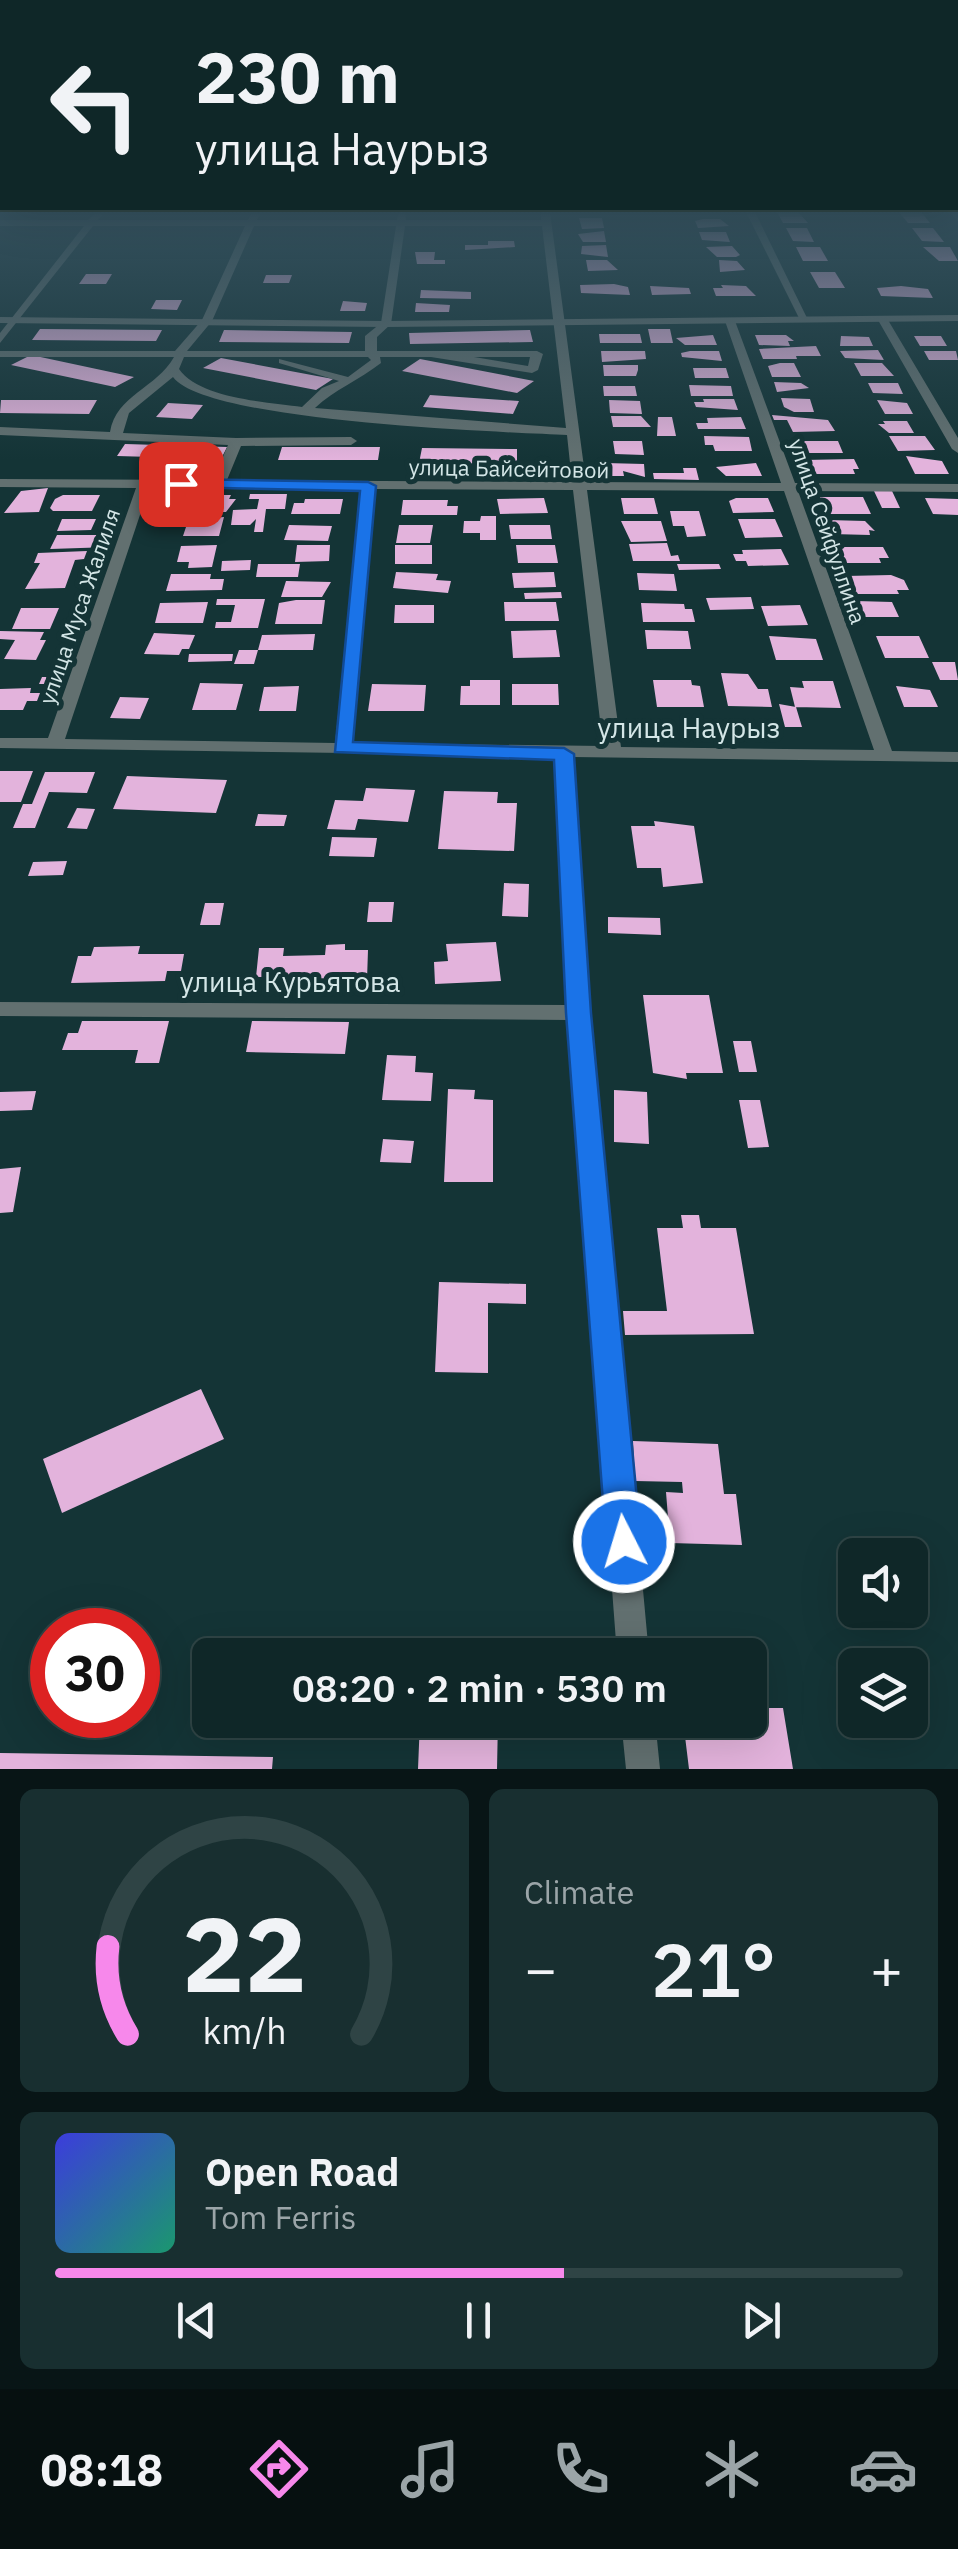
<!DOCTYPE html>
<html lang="en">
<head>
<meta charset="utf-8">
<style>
  :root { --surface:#0f2728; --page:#182f30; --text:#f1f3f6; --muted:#9ba5a8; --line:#2f4445; --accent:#f788eb }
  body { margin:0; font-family:"IBM Plex Sans",sans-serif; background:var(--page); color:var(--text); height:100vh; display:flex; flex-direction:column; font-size:38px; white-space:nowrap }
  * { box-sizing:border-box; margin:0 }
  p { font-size:32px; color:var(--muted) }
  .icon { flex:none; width:55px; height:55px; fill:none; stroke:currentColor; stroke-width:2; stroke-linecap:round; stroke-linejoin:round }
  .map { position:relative; height:1769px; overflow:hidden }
  .details { display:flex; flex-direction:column; gap:20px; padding:20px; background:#081516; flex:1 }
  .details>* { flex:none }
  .guide { position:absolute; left:0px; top:0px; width:960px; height:210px; box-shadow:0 10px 40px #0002,0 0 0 2px var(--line); background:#0f2728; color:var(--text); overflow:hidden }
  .tools { position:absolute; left:838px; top:1538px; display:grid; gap:20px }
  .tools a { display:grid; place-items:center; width:90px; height:90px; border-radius:15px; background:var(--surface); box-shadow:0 10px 40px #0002,0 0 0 2px var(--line); font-size:50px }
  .speed { position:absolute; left:30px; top:1608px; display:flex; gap:20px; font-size:50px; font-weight:700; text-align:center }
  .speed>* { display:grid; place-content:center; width:130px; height:130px; border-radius:50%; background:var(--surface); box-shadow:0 10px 40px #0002,0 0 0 2px var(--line); line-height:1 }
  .speed .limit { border:15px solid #d22; background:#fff; color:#111 }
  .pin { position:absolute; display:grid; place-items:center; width:85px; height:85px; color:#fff; margin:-42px; border-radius:20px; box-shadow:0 5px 15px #0006 }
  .me { position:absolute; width:110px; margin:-55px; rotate:355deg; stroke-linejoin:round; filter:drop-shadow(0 0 8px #0008) }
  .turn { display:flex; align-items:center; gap:35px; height:210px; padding:0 30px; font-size:45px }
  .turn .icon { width:130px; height:130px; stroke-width:2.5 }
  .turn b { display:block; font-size:70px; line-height:85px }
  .big { font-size:75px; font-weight:600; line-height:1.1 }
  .details .tile { flex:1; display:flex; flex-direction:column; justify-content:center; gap:15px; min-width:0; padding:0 35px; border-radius:15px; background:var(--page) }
  .details .dial { align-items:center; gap:0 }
  .dial svg { height:260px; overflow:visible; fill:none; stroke:var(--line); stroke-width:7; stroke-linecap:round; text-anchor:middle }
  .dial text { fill:var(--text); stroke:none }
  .song { display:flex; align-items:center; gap:30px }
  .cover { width:120px; height:120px; border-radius:15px; background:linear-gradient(135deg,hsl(240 70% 55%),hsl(160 70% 35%)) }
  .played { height:10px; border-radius:5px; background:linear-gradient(90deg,var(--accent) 60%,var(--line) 60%) }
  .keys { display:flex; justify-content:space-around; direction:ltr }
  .heat { display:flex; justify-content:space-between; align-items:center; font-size:55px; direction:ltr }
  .details .tiles { flex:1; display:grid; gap:20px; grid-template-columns:1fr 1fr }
  .tile:last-child { grid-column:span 2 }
  .trip { position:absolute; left:192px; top:1638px; width:575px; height:100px; border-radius:15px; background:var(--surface); box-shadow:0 10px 40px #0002,0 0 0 2px var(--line); font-weight:600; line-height:100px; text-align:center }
  .dock { display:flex; height:160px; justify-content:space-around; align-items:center; background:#061010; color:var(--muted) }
  .dock .icon { width:70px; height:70px }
  .dock .active { color:var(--accent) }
  .dock b { font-size:45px; color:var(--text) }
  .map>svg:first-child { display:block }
  .building { fill:#e3b3dc }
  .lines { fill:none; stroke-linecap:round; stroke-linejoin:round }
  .minor { fill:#627070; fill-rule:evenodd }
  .tertiary { fill:#627070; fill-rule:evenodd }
  .route { fill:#1a73e8; stroke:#114b97; stroke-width:2.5 }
  .labels { text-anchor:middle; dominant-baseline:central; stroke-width:10; stroke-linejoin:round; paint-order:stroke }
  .far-street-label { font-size:22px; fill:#d4e6e7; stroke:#143436 }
  .street-label { font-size:28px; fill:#d4e6e7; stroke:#143436 }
</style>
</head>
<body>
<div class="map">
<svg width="958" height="1769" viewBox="0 0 958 1769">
  <rect width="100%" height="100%" fill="#143436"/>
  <path class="building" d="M777 212H798L808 223H783Z
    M899 212H921L930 223H908Z
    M579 218H602L604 228 582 229Z
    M703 219H720L729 226 698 228 695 221Z
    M786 228H807L814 242 793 241Z
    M912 228H933L944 242 922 241Z
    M604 231 606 242H583L578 234Z
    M699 232H726L730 242 702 240Z
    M488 241H514L515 247 465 250V245H488Z
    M606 245 608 257 581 254 582 246Z
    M732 246 740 255 736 257H717L706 247Z
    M796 247H820L828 261H803Z
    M923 247H950L958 261H939Z
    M415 252H435L434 260H445V264H417Z
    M586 260H607L618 270 588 271Z
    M719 260 737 261 745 270 720 272Z
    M810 272H835L845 288H819Z
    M86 274H112L106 284H79Z
    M266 275H292L289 283H263Z
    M614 284 628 287 630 295 581 293 580 285Z
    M721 285 746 286 756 296H716L713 288H723Z
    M650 286 689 288 691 294 652 295Z
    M901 286 928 289 933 298 881 296 877 288Z
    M421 290 471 292V299L420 298Z
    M156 300H182L177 310 151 309Z
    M343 301 367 303 365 311H340Z
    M416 303 450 305 449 312H415Z
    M40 329 162 330 156 341 32 340Z
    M648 329H670L673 343H651Z
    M224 330 352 332 349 343 219 342Z
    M530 330 533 342 410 344 409 333Z
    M599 334H640L642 343H600Z
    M713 335 717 345H685L676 338Z
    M755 335H786L794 341H788L790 346 759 345Z
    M841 336 869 337 873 346H840Z
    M914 336H941L947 346H920Z
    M816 346 821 356H796L797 359H763L759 349Z
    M878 350 884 360 845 358 840 351Z
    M601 351H645L646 359 602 362Z
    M690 351H719L722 361 682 357 681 353Z
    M924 351H956L958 360H929Z
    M31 355 134 377 115 387 11 365Z
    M221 358 333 379 316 390 203 368Z
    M420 359 534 381 517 393 402 371Z
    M780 363H794L801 377H772L768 366Z
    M854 363H882L894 376H861Z
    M603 365H638V370L636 376H604Z
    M693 368H726L729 378H695Z
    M774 382 801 383 809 388 777 392Z
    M868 383H898L903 394 873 393Z
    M689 385 731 386 733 396H691Z
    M603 386H635L637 396H604Z
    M430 395 519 401 513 414 423 407Z
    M781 398 810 399 814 412H794L784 407Z
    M703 399H734L738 410 696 407 694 402H704Z
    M1 400H97L89 414 0 413Z
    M609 400 640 401 642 414 610 413Z
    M877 400 907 403 913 414H885Z
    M168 403 203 405 192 419 156 417Z
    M772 415 828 420 835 431 793 432 787 420H774Z
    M611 416H641L651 427H613Z
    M658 417H672L676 436H657Z
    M741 417 746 429H698L696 423H708L707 418Z
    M883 421H907L914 433H889L878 424H885Z
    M704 436 749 437 752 451H715L713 445H705Z
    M889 436H925L935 450 898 451Z
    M613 441H642L644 455 615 454Z
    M796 441H838L843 453H801Z
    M125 444 227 447 221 459 117 456Z
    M282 447H380L378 460H278Z
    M422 448 517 449V464L419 463Z
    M906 456 942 461 949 474H915Z
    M854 459 859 469H853L855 474H810L804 460Z
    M605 463 644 464 645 477 623 471 624 476H606Z
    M756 463 762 476H726L716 467Z
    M683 468H696L699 480 654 479 653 473H684Z
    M48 488 39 512 4 513 21 491Z
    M874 491H892L900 508H882Z
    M250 494H287L285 509H266L263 532H254L256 519 250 525H231L233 510 257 509 259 499H249Z
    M63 495H100L92 511H53L50 508 55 499Z
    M198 495H231L229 499H236L226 512H192Z
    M817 497H863L871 514H824Z
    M544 498 548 513 500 514 497 499Z
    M621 498H654L658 514H624Z
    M736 498H768L774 512 733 513 729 501Z
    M925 498 958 499V515L933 514Z
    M305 499H343L340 514H291L294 503H304Z
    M403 500H448L447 506H458L457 515H401Z
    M670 511H699L706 536 687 537 684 526H673Z
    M162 515H190L188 520 224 517 219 536H183L188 521H160Z
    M481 516H496V540H480V533H463L464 521H480Z
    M62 519H96L91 530 57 531Z
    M738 519H775L783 537 745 538Z
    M828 520 865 521 875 531 869 530 870 535 832 534Z
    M621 521H661L667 541 631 542Z
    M289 525 332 526 328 541 284 540Z
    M399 525H433L430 543H396Z
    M509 525H550L552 539H511Z
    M57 535H116L111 547 50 549Z
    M667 543 671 556 678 555 680 561H633L629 544Z
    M217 545 212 567 188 568 189 562H177L181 546Z
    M297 545H330L329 561 295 562Z
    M395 545H432V564H395Z
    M516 545H555L558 563H518Z
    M836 547H883L889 558H879L881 563H844Z
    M781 549 789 565 748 566 746 561H736L733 554H743L742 550Z
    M87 551 84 559 75 560 65 588 25 589 40 563H34L38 553Z
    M251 560 250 570 221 571 222 561Z
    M258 564H300L298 577H256Z
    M677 564H719L721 569 679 570Z
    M396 572 438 574 436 580 451 581 448 593 393 588Z
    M554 572 556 587 514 588 512 573Z
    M637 573 674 574 677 591 639 590Z
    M171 574H211L210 579H224L222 590 166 591Z
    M891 575 904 580 909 590H897L899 594H855L846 576Z
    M286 581 331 582 322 597H281Z
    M561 592 562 598 525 599 524 593Z
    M751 597 754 609 710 610 706 598Z
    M217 599H265L258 628H215L216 622H231L235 605H216Z
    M296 600H325L322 624H275L279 603Z
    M856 601 892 602 899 617H862Z
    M208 602 203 623H155L160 603Z
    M504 602H556L559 621H505Z
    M641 603 684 604 685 609H692L695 622H643Z
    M395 605H434V623H394Z
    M800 605 808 625 768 626 761 606Z
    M21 608H59L50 629H12Z
    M556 630 560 657 513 658 511 631Z
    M645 630 688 631 691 649H647Z
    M0 631 44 632 40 640H46L36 660 4 659 15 640 0 639Z
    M154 633 195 635 189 649H182L179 655 144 654Z
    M315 634 313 650H258L262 635Z
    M769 636 816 639 823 660H776Z
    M876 636H919L929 658H885Z
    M239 650H258L254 664H234Z
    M189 654H233L232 661 188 662Z
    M932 662H955L958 680H940Z
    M54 663H68L59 684H39L42 677H48Z
    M721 673 748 674 758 689H768L772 707 728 706Z
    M470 680H500V705H460L461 686H470Z
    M653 680H691L692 685 700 686 704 707H657Z
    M802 681H833L841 708 795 707 790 687 804 688Z
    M200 683 243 684 236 710H192Z
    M372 684 426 685 424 711H368Z
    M512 684H558L559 705H512Z
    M299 686 296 711H259L264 687Z
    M896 686 930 690 938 707H904Z
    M31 688 30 693H40L37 701H27L23 710H0V689Z
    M120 697 149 698 140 719 110 718Z
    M779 704 796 707 802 727H785Z
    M0 771H33L21 802H0Z
    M45 772H95L87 793 49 792 35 828H13L23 804H32Z
    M127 776 227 780 216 813 113 809Z
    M366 788 415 790 408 822 358 819 355 830 327 829 335 800 363 801Z
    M444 791 498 792 497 803H517L514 851 438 849Z
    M77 808 95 809 87 829 67 828Z
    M258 814 287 815 284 826H255Z
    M654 821 694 826 703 883 663 887 661 868H637L631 826H655Z
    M332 837 377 838 374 857 329 856Z
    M67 861 63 875 28 876 33 862Z
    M504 883 529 884 528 917 502 916Z
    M369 902H394L392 922H367Z
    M205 903H224L220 925H200Z
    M608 917 660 918 661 935 608 933Z
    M496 942 501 981 435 984 434 962 448 961 446 944Z
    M345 944V950H368L367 980 268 982 269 977H256L259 948H284L283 956 325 955 326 945Z
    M140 946 138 954H184L181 971H167L165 981 71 983 78 956H91L94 947Z
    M643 995H709L723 1073H686L687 1079 653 1073Z
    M82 1021H169L159 1063H135L138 1050H62L68 1033H78Z
    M252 1021 349 1022 345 1054 246 1052Z
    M733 1041H751L757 1072H739Z
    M387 1055 416 1056 415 1072 433 1073 431 1101 382 1100Z
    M448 1089 475 1090 474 1099 493 1100V1182H444Z
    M614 1090 647 1092 649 1144 614 1142Z
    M36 1091 32 1110 0 1111V1092Z
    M739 1100H760L769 1147 748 1148Z
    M383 1139 414 1141 411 1163 380 1162Z
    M21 1167 13 1212 0 1213V1169Z
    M681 1215H699L701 1228H736L754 1334 625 1335 623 1311H667L657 1228H683Z
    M439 1282 526 1284V1304L488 1303V1373L435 1372Z
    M201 1389 224 1439 62 1513 43 1459Z
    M633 1441 718 1444 724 1494H736L742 1545 670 1543 666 1492 683 1493 682 1482 635 1481Z
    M424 1644 500 1646V1655H424Z
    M750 1708H783L793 1769H689L683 1720H750Z
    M420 1720H498L497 1769H418Z
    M0 1753 273 1757 272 1769H0Z"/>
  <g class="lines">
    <path class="minor" d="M97 212 102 215 98 220H248L252 212 260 214 257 220H397L399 212H405L406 220H541V212H550L586 482 781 483 725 321 730 318 735 321 795 483 958 484V492L798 491 892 751 958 752V762L573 757 590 1013 649 1655H617L569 1020 0 1016V1002L568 1005 555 756 0 748V738H48L136 488 0 487V479L213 480 228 445 0 435V427L110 432C116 395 157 388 174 357H0V351H175L202 320 245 226H93L0 343V333L84 226H0V220H88ZM254 226H396L381 323 365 336V351H187L212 321ZM405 226H542L566 428 315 408C334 390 359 380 381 363L380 357H431L532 373 538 370 543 354 537 351H377V337L391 324ZM184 357H368L371 360 348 377 279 359V363L339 381 322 388 302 407C268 402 200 399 179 369ZM474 357H530L528 366ZM173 377C206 422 502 432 567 435L572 482 227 480 241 446 351 445 357 441 351 437 236 438 123 433 129 413ZM149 488 362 489 335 743 65 739ZM375 489 573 490 603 746 352 743ZM587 490 784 491 874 750 621 747Z
      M746 212H755L809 322 800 320Z
      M949 212H958V221Z
      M883 317 888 320 958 438V453L952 449 878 320Z
      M621 1720H655L660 1769H626Z"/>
    <path class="tertiary" d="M958 315V321L386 327 0 323V317L386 321Z"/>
  </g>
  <linearGradient id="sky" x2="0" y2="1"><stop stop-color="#0b1d1e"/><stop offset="0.46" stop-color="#34505d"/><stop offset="1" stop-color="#34505d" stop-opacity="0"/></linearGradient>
  <rect width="958" height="460" fill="url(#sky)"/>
  <path class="route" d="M181 479 368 482 376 486 353 742 564 748 574 754 591 1013 641 1542 636 1553 624 1558 611 1553 606 1542 566 1013 554 760 335 752 360 491 176 487 174 484Z"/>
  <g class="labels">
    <g class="far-street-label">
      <text transform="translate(509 468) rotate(1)">улица Байсейтовой</text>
      <text transform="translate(828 531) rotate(71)">улица Сейфуллина</text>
      <text transform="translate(79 606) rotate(-71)">улица Муса Жалиля</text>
    </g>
    <g class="street-label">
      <text x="689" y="727">улица Наурыз</text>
      <text x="290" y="981">улица Курьятова</text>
    </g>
  </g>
</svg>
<div class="tools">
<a><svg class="icon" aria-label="sound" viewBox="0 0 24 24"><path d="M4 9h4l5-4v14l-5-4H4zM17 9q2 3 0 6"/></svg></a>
<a><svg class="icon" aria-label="layers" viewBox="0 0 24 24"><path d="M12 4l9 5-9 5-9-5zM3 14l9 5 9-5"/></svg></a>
</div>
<div class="speed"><div class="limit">30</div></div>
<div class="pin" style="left:181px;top:484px;background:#d93025"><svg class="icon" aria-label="arrive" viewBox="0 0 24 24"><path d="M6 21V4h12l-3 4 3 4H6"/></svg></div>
<svg class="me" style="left:624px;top:1542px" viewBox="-20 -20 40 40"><circle r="17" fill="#1a73e8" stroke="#fff" stroke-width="3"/><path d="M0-11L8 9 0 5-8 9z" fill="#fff"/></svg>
<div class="trip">08:20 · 2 min · 530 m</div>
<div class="guide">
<div class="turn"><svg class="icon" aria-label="left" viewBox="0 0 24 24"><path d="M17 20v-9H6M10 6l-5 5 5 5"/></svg><div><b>230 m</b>улица Наурыз</div></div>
</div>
</div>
<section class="details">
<div class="tiles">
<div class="tile dial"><svg viewBox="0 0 100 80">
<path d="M14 69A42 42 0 1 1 86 69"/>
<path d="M14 69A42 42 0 0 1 8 42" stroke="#f788eb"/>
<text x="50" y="56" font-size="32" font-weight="700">22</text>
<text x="50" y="72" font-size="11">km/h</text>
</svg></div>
<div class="tile"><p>Climate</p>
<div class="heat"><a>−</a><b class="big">21°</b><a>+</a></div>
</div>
<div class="tile">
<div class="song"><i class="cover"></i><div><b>Open Road</b><p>Tom Ferris</p></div></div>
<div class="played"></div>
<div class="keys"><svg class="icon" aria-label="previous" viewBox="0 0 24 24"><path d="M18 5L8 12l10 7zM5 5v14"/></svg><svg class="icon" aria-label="pause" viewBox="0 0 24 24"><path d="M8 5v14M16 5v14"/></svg><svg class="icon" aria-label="next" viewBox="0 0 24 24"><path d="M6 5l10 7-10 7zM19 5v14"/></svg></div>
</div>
</div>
</section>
<nav class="dock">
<b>08:18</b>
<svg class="icon active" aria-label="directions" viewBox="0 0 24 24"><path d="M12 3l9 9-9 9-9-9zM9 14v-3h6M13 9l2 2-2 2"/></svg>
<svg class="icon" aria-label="music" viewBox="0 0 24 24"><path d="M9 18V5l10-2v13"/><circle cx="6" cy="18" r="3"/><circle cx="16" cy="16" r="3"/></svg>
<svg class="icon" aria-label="phone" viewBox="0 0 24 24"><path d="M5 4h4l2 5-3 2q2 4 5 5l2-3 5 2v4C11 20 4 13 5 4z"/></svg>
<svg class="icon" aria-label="climate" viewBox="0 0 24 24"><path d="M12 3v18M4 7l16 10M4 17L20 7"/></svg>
<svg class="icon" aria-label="car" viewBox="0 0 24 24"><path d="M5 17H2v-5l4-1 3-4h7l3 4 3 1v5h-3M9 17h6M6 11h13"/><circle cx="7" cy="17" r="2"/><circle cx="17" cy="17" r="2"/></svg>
</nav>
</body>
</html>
